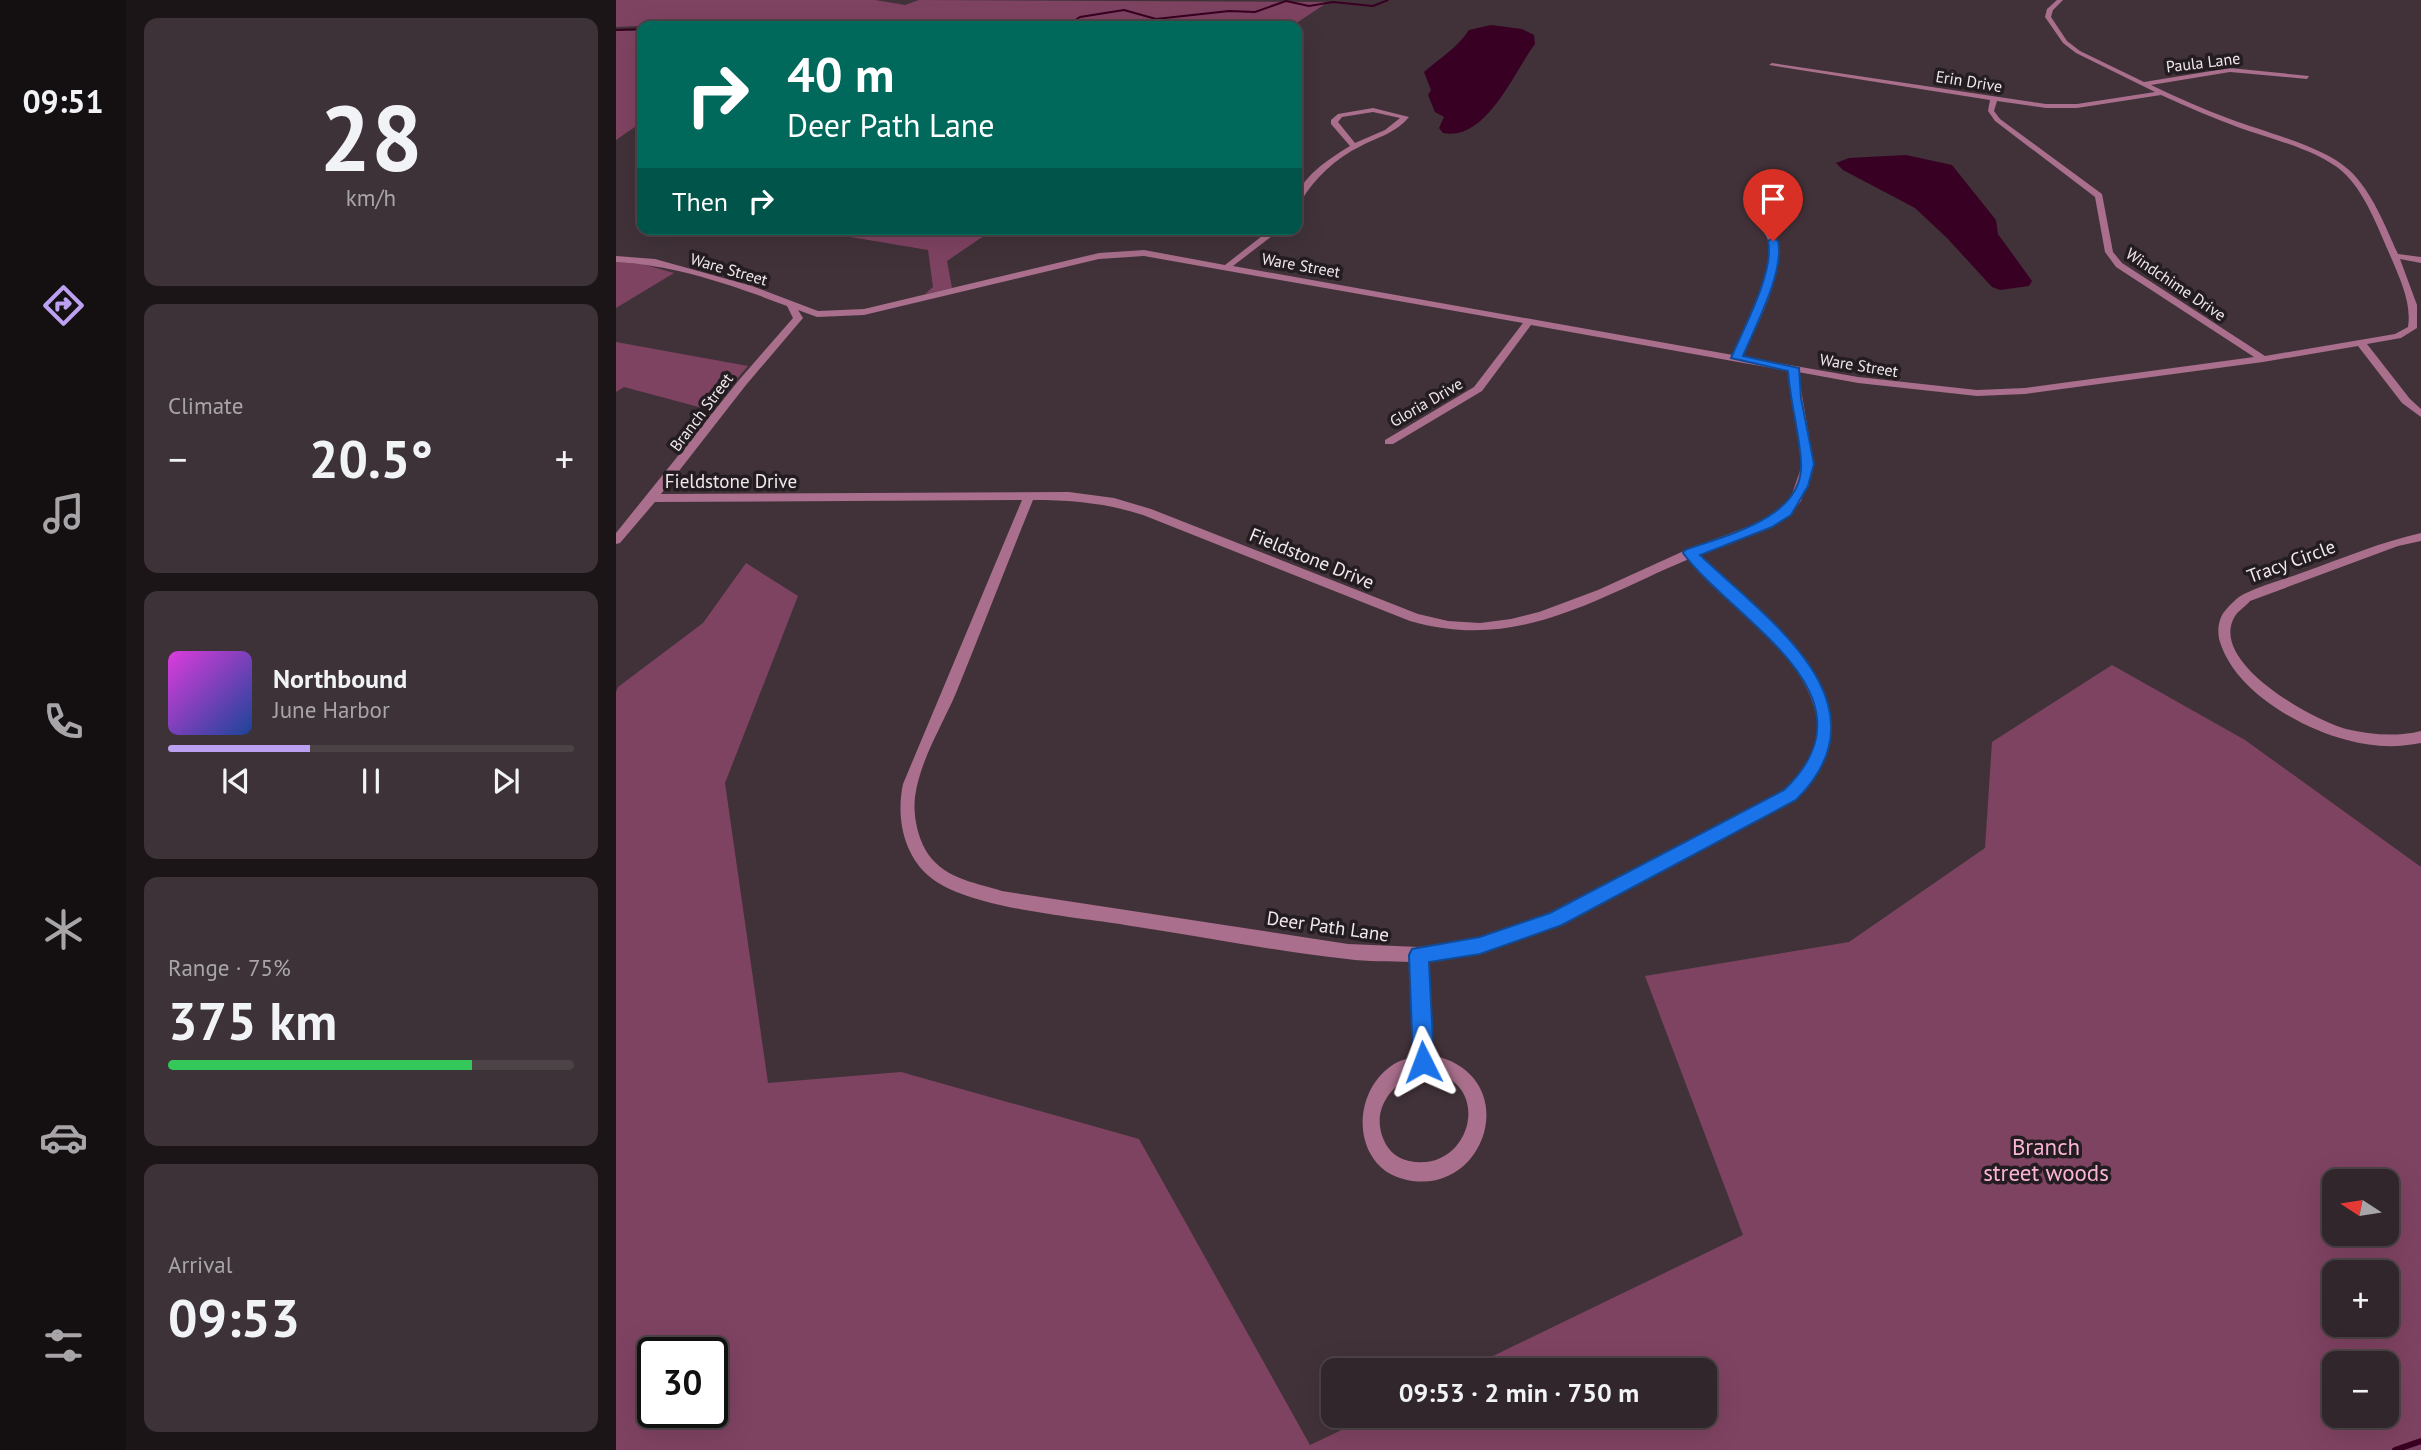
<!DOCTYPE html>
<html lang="en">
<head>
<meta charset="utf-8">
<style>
  :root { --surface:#31262b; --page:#3d3237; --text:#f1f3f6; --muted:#a8a5a9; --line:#4c4347; --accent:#bca0f2 }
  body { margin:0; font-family:"PT Sans",sans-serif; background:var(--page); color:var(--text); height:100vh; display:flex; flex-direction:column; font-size:26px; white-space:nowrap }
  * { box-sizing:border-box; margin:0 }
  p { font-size:23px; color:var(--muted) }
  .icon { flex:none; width:38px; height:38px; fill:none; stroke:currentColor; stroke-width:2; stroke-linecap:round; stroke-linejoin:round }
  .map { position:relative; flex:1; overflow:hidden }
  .drawer { display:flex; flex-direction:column; gap:18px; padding:18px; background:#1b1518; width:490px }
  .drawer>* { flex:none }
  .guide { position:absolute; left:21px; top:21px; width:665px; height:214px; border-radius:14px; box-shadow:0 7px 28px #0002,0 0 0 2px var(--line); background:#00695c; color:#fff; overflow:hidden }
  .needle { width:46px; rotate:282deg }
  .controls { position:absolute; left:1706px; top:1169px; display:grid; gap:14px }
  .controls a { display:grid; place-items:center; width:77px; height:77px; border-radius:14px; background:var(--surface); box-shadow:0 7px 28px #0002,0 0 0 2px var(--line); font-size:35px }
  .speed { position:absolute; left:21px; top:1337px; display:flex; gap:14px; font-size:35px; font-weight:700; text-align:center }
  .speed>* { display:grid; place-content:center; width:91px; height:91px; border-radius:50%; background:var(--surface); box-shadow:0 7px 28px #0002,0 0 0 2px var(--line); line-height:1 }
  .speed .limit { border:4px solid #111; border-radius:10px; background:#fff; color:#111 }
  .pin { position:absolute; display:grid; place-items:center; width:60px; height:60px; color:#fff; margin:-72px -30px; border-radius:50% 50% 50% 0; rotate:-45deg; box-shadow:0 0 7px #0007 }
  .pin .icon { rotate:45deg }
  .me { position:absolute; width:77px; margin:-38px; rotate:357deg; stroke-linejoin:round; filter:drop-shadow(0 0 5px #0008) }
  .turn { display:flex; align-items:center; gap:24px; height:147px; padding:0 35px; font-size:32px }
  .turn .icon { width:91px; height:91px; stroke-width:2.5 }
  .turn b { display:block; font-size:49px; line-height:60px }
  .then { display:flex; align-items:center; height:66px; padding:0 35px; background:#0003; gap:14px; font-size:26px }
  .big { font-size:52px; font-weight:800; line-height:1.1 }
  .drawer .widget { flex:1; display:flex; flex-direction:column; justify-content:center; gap:10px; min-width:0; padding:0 24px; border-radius:14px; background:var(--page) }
  .drawer .dial { align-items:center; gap:0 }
  .dial b { font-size:91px; line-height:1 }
  .song { display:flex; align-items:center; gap:21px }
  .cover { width:84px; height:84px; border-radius:10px; background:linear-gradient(135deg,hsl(300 70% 55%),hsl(220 70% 35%)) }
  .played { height:7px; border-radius:4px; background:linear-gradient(90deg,var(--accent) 35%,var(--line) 35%) }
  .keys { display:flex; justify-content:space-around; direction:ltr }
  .heat { display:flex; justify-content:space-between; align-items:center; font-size:38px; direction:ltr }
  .charge { height:10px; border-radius:5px; background:linear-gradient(90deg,#34c759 75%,var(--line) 0) }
  .trip { position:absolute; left:705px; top:1358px; width:396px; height:70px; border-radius:14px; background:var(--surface); box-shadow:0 7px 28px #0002,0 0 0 2px var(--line); font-weight:800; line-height:70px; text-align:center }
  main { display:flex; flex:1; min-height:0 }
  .menu { display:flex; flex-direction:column; width:126px; justify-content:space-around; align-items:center; background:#140f11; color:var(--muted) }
  .menu .icon { width:49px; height:49px }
  .menu .selected { color:var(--accent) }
  .menu b { font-size:32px; color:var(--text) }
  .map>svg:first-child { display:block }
  .green { fill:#7f4362; fill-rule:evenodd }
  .water { fill:#380022 }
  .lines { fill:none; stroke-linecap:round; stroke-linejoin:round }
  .stream-far1 { stroke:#380022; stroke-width:2 }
  .stream { stroke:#380022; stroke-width:6 }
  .street { fill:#a96f8c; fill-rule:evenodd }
  .route { fill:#1a73e8; stroke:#114b97; stroke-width:2 }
  .labels { text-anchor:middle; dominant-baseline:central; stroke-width:7; stroke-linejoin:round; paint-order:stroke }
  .far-street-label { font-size:16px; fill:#f1e8ec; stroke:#231c20 }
  .street-label { font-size:19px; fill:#f1e8ec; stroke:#231c20 }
  .near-park-label { font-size:23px; fill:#fab4d5; stroke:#231c20 }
</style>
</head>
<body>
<main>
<nav class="menu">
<b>09:51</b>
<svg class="icon selected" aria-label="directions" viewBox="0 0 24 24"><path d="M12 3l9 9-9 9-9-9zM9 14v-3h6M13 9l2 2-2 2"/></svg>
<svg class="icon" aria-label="music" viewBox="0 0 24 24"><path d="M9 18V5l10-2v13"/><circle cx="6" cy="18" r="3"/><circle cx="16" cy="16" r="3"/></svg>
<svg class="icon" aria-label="phone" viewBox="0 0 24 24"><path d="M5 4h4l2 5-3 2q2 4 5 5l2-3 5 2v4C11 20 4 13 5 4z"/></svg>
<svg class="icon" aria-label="climate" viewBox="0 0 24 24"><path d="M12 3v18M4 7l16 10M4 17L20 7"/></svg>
<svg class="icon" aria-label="car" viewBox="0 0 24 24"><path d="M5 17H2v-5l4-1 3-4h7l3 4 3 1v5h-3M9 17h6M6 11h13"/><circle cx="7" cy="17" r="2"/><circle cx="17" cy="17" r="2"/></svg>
<svg class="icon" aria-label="filters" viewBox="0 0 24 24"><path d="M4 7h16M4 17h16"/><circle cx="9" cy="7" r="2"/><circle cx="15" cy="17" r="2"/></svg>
</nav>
<section class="drawer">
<div class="widget dial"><b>28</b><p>km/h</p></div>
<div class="widget"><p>Climate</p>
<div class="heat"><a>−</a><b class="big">20.5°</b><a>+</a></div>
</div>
<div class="widget">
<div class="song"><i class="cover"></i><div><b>Northbound</b><p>June Harbor</p></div></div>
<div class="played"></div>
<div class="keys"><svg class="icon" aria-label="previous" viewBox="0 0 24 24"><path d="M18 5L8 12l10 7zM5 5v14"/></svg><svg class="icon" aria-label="pause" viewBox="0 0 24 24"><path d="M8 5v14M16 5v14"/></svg><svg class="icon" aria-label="next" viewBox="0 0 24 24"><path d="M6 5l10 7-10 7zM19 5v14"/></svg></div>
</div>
<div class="widget"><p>Range · 75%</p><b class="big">375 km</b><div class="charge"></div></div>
<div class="widget"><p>Arrival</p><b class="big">09:53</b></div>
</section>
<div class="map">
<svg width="1805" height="1450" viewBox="0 0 1805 1450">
  <rect width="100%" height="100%" fill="#413239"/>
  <path class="green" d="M0 0H259L289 5 303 0 712 2 676 26H231L226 24V21L214 20 188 26H22L0 27Z
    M0 31H26V122L0 140Z
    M187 229H378L331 261 336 288 309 294 317 287 312 250Z
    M0 262 26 264 58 273 0 308Z
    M0 342 132 366 94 410 8 387 0 392Z
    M130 563 182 596 109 783 152 1083 285 1072 523 1139 694 1445 755 1416H1088V1370H848L1127 1235 1029 976 1233 942 1369 848 1376 742 1496 665 1629 740 1805 867V1450H0V692L2 687 87 623ZM1771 1181V1234H1718V1181ZM1771 1272V1325H1718V1272ZM37 1353H96V1412H37ZM1771 1363V1416H1718V1363Z"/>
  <path class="water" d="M875 25 906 29 918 35 919 44C898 72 870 142 827 133L823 128 828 117 819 112 812 95 815 90 808 72C825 57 840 49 853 30Z
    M1290 155 1336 165 1380 220 1382 234 1416 281 1413 286 1384 290 1376 287 1331 238 1299 208 1227 170 1220 163 1233 158Z"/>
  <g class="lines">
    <path class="stream-far1" d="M206 26H229
      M281 26 355 22 362 26
      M421 26H450L464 17 508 10 540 19 613 11 639 12 670 1 693 6 717 2 757 6 772 0
      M0 30 26 29"/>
    <path class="stream" d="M1779 1450 1805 1441"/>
    <path class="street" d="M1441 0H1447L1437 10 1435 17 1451 41 1464 51 1528 82 1614 68 1693 76 1691 79 1614 72 1535 85C1560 97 1587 109 1614 119 1648 132 1707 146 1733 170 1756 191 1769 226 1782 254L1805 257V263L1784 259 1801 305V328L1785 338 1751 344 1794 399 1805 409V417L1786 403 1742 346 1647 362 1409 394 1361 396 1242 383 1182 372 1198 465 1185 501 1174 515 1155 527 1083 555C1129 598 1232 675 1213 746 1208 766 1193 783 1179 799L946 924 865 953 812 961 816 1055C909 1075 871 1197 791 1180 774 1176 762 1168 754 1153 738 1123 749 1082 778 1064 784 1060 792 1059 798 1056L795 962C774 961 752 962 731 959 657 951 583 936 509 925 460 917 350 908 314 877 287 855 280 816 287 784L406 500 39 502 4 543 0 544V533L123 380 177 318 171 306C116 285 59 265 0 262V256L39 259 136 286 202 311 248 309 483 253 528 250 609 265 655 229H665L617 266 1117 355C1129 329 1164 268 1152 240 1149 231 1141 226 1135 219L1139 217C1190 242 1142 320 1127 357L1242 377 1361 390 1409 388 1638 357 1500 267 1489 252 1479 197 1379 121 1372 111 1374 100 1153 65 1156 63 1430 104H1461L1539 92 1460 53 1447 43 1429 17 1431 9ZM1545 95C1571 107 1597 118 1624 128 1655 139 1702 150 1727 172 1749 192 1762 228 1774 255 1783 277 1796 302 1792 327L1779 334 1649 356 1506 263 1497 252 1486 194 1384 119 1378 111 1381 101 1430 108H1461ZM528 256 907 323 858 387 769 440V444H777L866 391 915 325 1172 371 1186 465 1174 500 1166 509 1147 521 1070 550 982 590 923 612 895 619 864 623 832 621 802 614 535 509 498 498 453 492 45 494 130 385 187 318 182 310 201 317 248 315 483 259ZM417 500C455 500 490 503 527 515L794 621C901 652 978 599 1073 559 1116 600 1219 680 1199 747 1193 764 1180 777 1169 791L934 914 865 937 803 947 732 944 386 891C357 882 325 878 309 849 301 834 297 814 299 797 304 760 326 726 340 693 366 629 391 564 417 500ZM807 1071C814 1072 822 1073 828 1076 875 1097 849 1173 793 1161 784 1159 776 1154 771 1146 751 1112 775 1082 807 1071Z
      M757 108 793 117C780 133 762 137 745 146 720 158 698 178 684 203H681C681 178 715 158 734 146L715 124V120L722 114ZM757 112 784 118 769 130 739 143 722 122 726 117Z
      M1805 533V541L1782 546 1634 601C1630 606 1622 611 1619 616 1591 662 1697 720 1730 729 1755 735 1780 737 1805 731V743C1780 748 1756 747 1731 740 1684 728 1619 691 1604 642 1601 633 1602 620 1608 612 1613 606 1621 597 1628 594 1647 585 1669 579 1688 572 1727 558 1765 542 1805 533Z"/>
  </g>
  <path class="route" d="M1157 238 1162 241C1169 271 1139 327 1127 356L1183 368 1185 398 1198 464 1192 486 1175 515 1156 527 1084 555C1151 619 1277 704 1180 800L946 925 864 954 813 962 818 1062 815 1069 807 1072 800 1069 797 1062 793 955 796 949 864 937 934 913 1168 790C1268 695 1117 621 1067 553L1069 550C1110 535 1189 518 1185 462 1183 431 1174 401 1172 371L1115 358C1127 329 1159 271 1152 241Z"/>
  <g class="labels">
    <g class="far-street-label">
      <text transform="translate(1587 62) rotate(-7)">Paula Lane</text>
      <text transform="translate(1353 81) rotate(9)">Erin Drive</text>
      <text transform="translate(685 265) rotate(10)">Ware Street</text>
      <text transform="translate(113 269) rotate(16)">Ware Street</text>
      <text transform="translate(1560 284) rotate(34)">Windchime Drive</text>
      <text transform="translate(1243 365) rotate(9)">Ware Street</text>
      <text transform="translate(810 402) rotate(-30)">Gloria Drive</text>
      <text transform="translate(85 412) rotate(-53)">Branch Street</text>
    </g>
    <g class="street-label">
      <text x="115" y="481">Fieldstone Drive</text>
      <text transform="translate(696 558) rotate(22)">Fieldstone Drive</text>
      <text transform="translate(1675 561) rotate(-20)">Tracy Circle</text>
      <text transform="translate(712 926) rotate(8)">Deer Path Lane</text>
    </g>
    <g class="near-park-label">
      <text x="1430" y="1146">Branch<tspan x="1430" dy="26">street woods</tspan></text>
    </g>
  </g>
</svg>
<div class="controls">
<a><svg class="needle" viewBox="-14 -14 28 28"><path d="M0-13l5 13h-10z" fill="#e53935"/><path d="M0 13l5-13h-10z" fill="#a8a5a9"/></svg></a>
<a>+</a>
<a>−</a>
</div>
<div class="speed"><div class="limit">30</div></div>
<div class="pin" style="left:1157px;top:241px;background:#d93025"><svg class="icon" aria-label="arrive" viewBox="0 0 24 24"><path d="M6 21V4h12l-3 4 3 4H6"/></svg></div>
<svg class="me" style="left:807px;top:1062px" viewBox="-20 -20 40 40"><path d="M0-17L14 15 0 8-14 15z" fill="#1a73e8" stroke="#fff" stroke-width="4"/></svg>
<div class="trip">09:53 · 2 min · 750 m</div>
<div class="guide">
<div class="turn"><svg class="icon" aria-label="right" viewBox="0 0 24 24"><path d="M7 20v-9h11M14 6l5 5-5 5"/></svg><div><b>40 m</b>Deer Path Lane</div></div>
<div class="then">Then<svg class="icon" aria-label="right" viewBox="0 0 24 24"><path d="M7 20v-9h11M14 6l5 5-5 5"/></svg></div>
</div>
</div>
</main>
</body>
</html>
